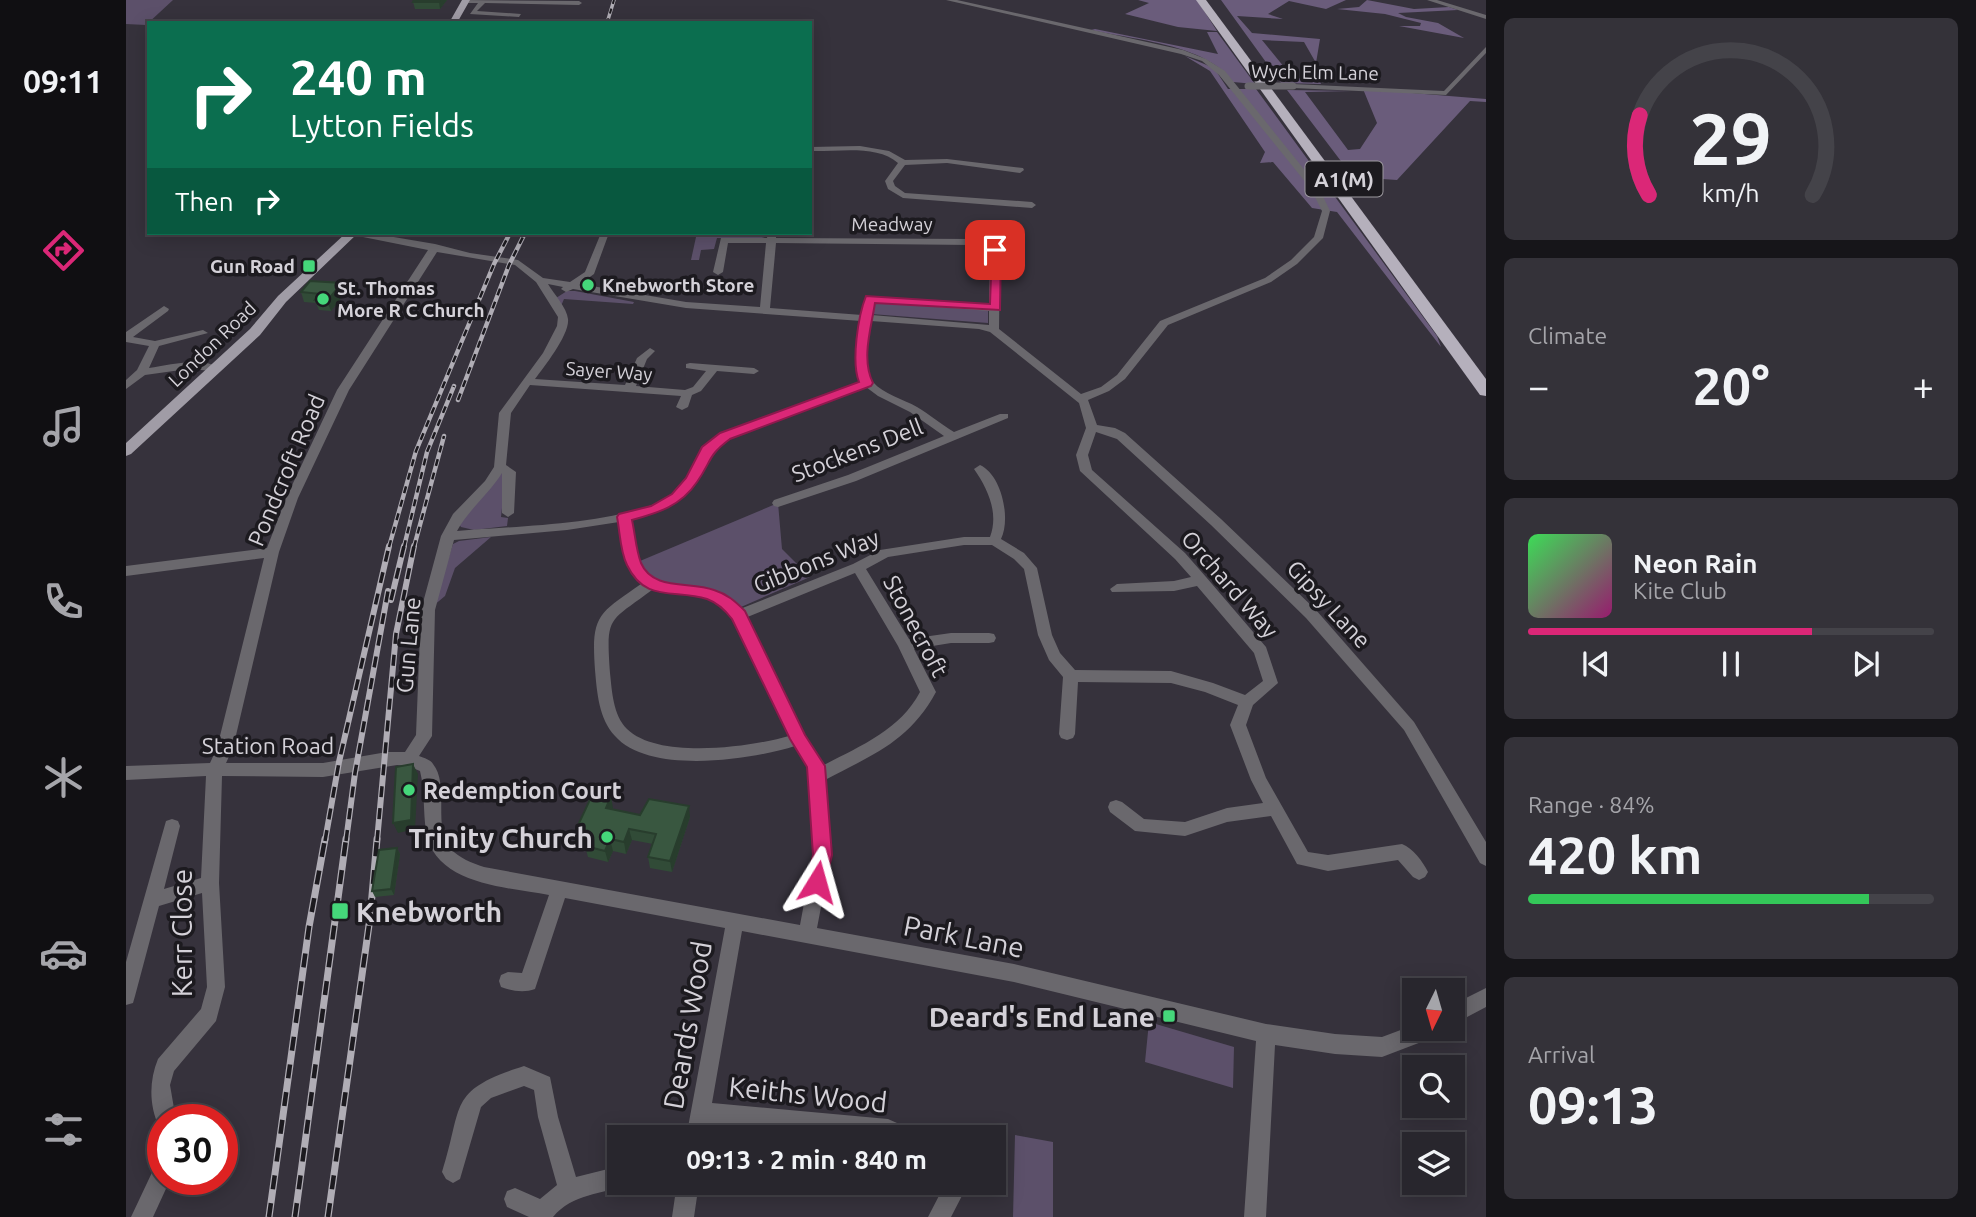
<!DOCTYPE html>
<html lang="en">
<head>
<meta charset="utf-8">
<style>
  :root { --surface:#28262d; --page:#343239; --text:#f1f3f6; --muted:#a5a5aa; --line:#444349; --accent:#db2777 }
  body { margin:0; font-family:Ubuntu,sans-serif; background:var(--page); color:var(--text); height:100vh; display:flex; flex-direction:column; font-size:26px; white-space:nowrap }
  * { box-sizing:border-box; margin:0 }
  p { font-size:23px; color:var(--muted) }
  .icon { flex:none; width:38px; height:38px; fill:none; stroke:currentColor; stroke-width:2; stroke-linecap:round; stroke-linejoin:round }
  .map { position:relative; flex:1; overflow:hidden }
  .panel { display:flex; flex-direction:column; gap:18px; padding:18px; background:#161519; width:490px }
  .panel>* { flex:none }
  .top-card { position:absolute; left:21px; top:21px; width:665px; height:214px; border-radius:0px; box-shadow:0 4px 18px #0003,0 0 0 2px var(--line); background:#0b6e4f; color:#fff; overflow:hidden }
  .needle { width:46px; rotate:185deg }
  .buttons { position:absolute; left:1276px; top:978px; display:grid; gap:14px }
  .buttons a { display:grid; place-items:center; width:63px; height:63px; border-radius:0px; background:var(--surface); box-shadow:0 4px 18px #0003,0 0 0 2px var(--line); font-size:35px }
  .speed { position:absolute; left:21px; top:1104px; display:flex; gap:14px; font-size:35px; font-weight:700; text-align:center }
  .speed>* { display:grid; place-content:center; width:91px; height:91px; border-radius:50%; background:var(--surface); box-shadow:0 4px 18px #0003,0 0 0 2px var(--line); line-height:1 }
  .speed .limit { border:10px solid #d22; background:#fff; color:#111 }
  .pin { position:absolute; display:grid; place-items:center; width:60px; height:60px; color:#fff; margin:-30px; border-radius:14px; box-shadow:0 4px 10px #0006 }
  .me { position:absolute; width:77px; margin:-38px; rotate:8deg; stroke-linejoin:round; filter:drop-shadow(0 0 5px #0008) }
  .turn { display:flex; align-items:center; gap:24px; height:147px; padding:0 28px; font-size:32px }
  .turn .icon { width:91px; height:91px; stroke-width:2.5 }
  .turn b { display:block; font-size:49px; line-height:60px }
  .then { display:flex; align-items:center; height:66px; padding:0 28px; background:#0003; gap:14px; font-size:26px }
  .big { font-size:52px; font-weight:700; line-height:1.1 }
  .panel .tile { flex:1; display:flex; flex-direction:column; justify-content:center; gap:10px; min-width:0; padding:0 24px; border-radius:10px; background:var(--page) }
  .panel .dial { align-items:center; gap:0 }
  .dial svg { height:182px; overflow:visible; fill:none; stroke:var(--line); stroke-width:7; stroke-linecap:round; text-anchor:middle }
  .dial text { fill:var(--text); stroke:none }
  .song { display:flex; align-items:center; gap:21px }
  .cover { width:84px; height:84px; border-radius:10px; background:linear-gradient(135deg,hsl(130 70% 55%),hsl(320 70% 35%)) }
  .played { height:7px; border-radius:4px; background:linear-gradient(90deg,var(--accent) 70%,var(--line) 70%) }
  .keys { display:flex; justify-content:space-around; direction:ltr }
  .heat { display:flex; justify-content:space-between; align-items:center; font-size:38px; direction:ltr }
  .charge { height:10px; border-radius:5px; background:linear-gradient(90deg,#34c759 84%,var(--line) 0) }
  .trip { position:absolute; left:481px; top:1125px; width:399px; height:70px; border-radius:0px; background:var(--surface); box-shadow:0 4px 18px #0003,0 0 0 2px var(--line); font-weight:700; line-height:70px; text-align:center }
  main { display:flex; flex:1; min-height:0 }
  .tabs { display:flex; flex-direction:column; width:126px; justify-content:space-around; align-items:center; background:#100f12; color:var(--muted) }
  .tabs .icon { width:49px; height:49px }
  .tabs .selected { color:var(--accent) }
  .tabs b { font-size:32px; color:var(--text) }
  .map>svg:first-child { display:block }
  .green { fill:#5c506a }
  .forest { fill:#6a5c7b }
  .lines { fill:none; stroke-linecap:round; stroke-linejoin:round }
  .minor { fill:#6a686d; fill-rule:evenodd }
  .major { fill:#a09ca6; fill-rule:evenodd }
  .highway { fill:#b5b0bc; fill-rule:evenodd }
  .rail-far3-casing { stroke:#b0adb5; stroke-width:3.5 }
  .rail-far2-casing { stroke:#b0adb5; stroke-width:4.5 }
  .rail-far1-casing { stroke:#b0adb5; stroke-width:6 }
  .rail-casing { stroke:#b0adb5; stroke-width:7 }
  .rail-far3 { stroke:#1c1a1f; stroke-width:2; stroke-dasharray:5; stroke-linecap:butt }
  .rail-far2 { stroke:#1c1a1f; stroke-width:2.5; stroke-dasharray:7; stroke-linecap:butt }
  .rail-far1 { stroke:#1c1a1f; stroke-width:3.5; stroke-dasharray:11; stroke-linecap:butt }
  .rail { stroke:#1c1a1f; stroke-width:4.5; stroke-dasharray:14; stroke-linecap:butt }
  .minor-bridge { stroke:#6a686d; stroke-width:7 }
  .wall { fill:#314b37 }
  .shaded-wall { fill:#283d2d }
  .building { fill:#395740; stroke:#283d2d; stroke-width:2 }
  .route { fill:#db2777; stroke:#8e194d; stroke-width:2 }
  .poi-dot { fill:#45d77a; stroke:#1c1a1f; stroke-width:2.5 }
  .labels { text-anchor:middle; dominant-baseline:central; stroke-width:7; stroke-linejoin:round; paint-order:stroke }
  .far-street-label { font-size:19px; fill:#d4d1d8; stroke:#1c1a1f }
  .far-poi-label { font-size:19px; font-weight:bold; fill:#d4d1d8; stroke:#1c1a1f; text-anchor:start }
  .shield { fill:#1c1a1f; stroke:#9d9aa0; stroke-width:2 }
  .shield-label { font-size:21px; font-weight:bold; fill:#d4d1d8 }
  .street-label { font-size:23px; fill:#d4d1d8; stroke:#1c1a1f }
  .poi-label { font-size:23px; font-weight:bold; fill:#d4d1d8; stroke:#1c1a1f; text-anchor:start }
  .near-poi-label { font-size:28px; font-weight:bold; fill:#d4d1d8; stroke:#1c1a1f; text-anchor:end }
  .near-street-label { font-size:28px; fill:#d4d1d8; stroke:#1c1a1f }
</style>
</head>
<body>
<main>
<nav class="tabs">
<b>09:11</b>
<svg class="icon selected" aria-label="directions" viewBox="0 0 24 24"><path d="M12 3l9 9-9 9-9-9zM9 14v-3h6M13 9l2 2-2 2"/></svg>
<svg class="icon" aria-label="music" viewBox="0 0 24 24"><path d="M9 18V5l10-2v13"/><circle cx="6" cy="18" r="3"/><circle cx="16" cy="16" r="3"/></svg>
<svg class="icon" aria-label="phone" viewBox="0 0 24 24"><path d="M5 4h4l2 5-3 2q2 4 5 5l2-3 5 2v4C11 20 4 13 5 4z"/></svg>
<svg class="icon" aria-label="climate" viewBox="0 0 24 24"><path d="M12 3v18M4 7l16 10M4 17L20 7"/></svg>
<svg class="icon" aria-label="car" viewBox="0 0 24 24"><path d="M5 17H2v-5l4-1 3-4h7l3 4 3 1v5h-3M9 17h6M6 11h13"/><circle cx="7" cy="17" r="2"/><circle cx="17" cy="17" r="2"/></svg>
<svg class="icon" aria-label="filters" viewBox="0 0 24 24"><path d="M4 7h16M4 17h16"/><circle cx="9" cy="7" r="2"/><circle cx="15" cy="17" r="2"/></svg>
</nav>
<div class="map">
<svg width="1360" height="1217" viewBox="0 0 1360 1217">
  <rect width="100%" height="100%" fill="#36323c"/>
  <path class="green" d="M0 0H47L20 25 0 24Z
    M581 233H641L639 237 633 239 591 238 588 249 575 250 573 260H565L570 237 580 236Z
    M441 291H449L508 302 507 304 438 299 435 306 430 298Z
    M748 301 862 309V323L745 314Z
    M376 472 380 473 375 517 382 518 381 526 348 530 335 527 333 524Z
    M652 503 656 549 684 577 615 607C605 601 597 594 586 591 561 583 538 588 516 572L514 561Z
    M365 537 329 568 319 596 307 606 327 544 333 541Z
    M1023 1022 1108 1047 1107 1088 1019 1062Z
    M889 1135 927 1142V1217H887Z"/>
  <path class="forest" d="M1012 0H1071L1091 31 1052 27 999 14 1023 3Z
    M1095 0H1220L1200 9 1163 1 1142 14 1157 19 1111 16 1126 33 1194 39 1190 63 1178 42 1136 40 1167 78 1193 79 1195 84 1155 83Z
    M1241 0 1288 9 1323 7 1332 10 1272 13 1280 17 1312 23 1338 38 1273 26H1294L1295 23 1259 14 1211 9 1233 7Z
    M969 29 1092 54 1081 32H1091L1129 84 1107 82C1080 44 1008 40 965 30Z
    M1059 56 1088 68 1102 89H1130L1311 336 1315 347 1211 212 1186 208 1147 162 1134 163 1139 152 1084 71Z
    M1237 89 1360 99V102L1344 101 1271 180 1227 177 1161 90 1226 91 1179 92 1222 150 1234 149 1251 123Z"/>
  <g class="lines">
    <path class="minor" d="M337 0 453 1 456 3 453 5 359 3 351 11 395 14 393 17 344 14 352 3H339Z
      M820 0H831L1057 50 1080 59 1099 71 1193 188 1204 211 1197 238 1171 264 1145 282 1042 325 999 379 983 391 962 400 971 425 989 428 999 433 1095 519 1190 610 1288 722 1360 842V866L1354 863 1278 730 1180 618 1085 525 991 439 970 432 962 455 966 470 1059 553 1080 577 1140 647 1152 683 1127 705 1120 725 1140 778 1182 852 1202 855 1276 844C1287 848 1297 862 1302 872L1299 877 1293 880 1287 877 1272 860 1202 871 1171 864 1145 816 1101 822 1059 836 1009 831 984 812 982 807 984 802 990 800 996 802 1018 819 1059 822 1101 808 1137 803 1125 780 1104 725 1112 705 1079 692 1045 683 952 682 949 734 947 738 941 740 935 738 933 734 937 677 923 660 912 635 898 569 888 559 866 545H838L762 557 740 569 783 639 825 633H863L868 634 870 638 868 642 863 643H825L788 649 810 692C783 742 746 755 699 780L705 855 691 928 888 964 1140 1024 1209 1034 1256 1037 1288 1025V1029H1314L1311 1036 1256 1057 1209 1054 1149 1045 1140 1217H1118L1130 1041 888 982 616 931 586 1103 762 1119 789 1131 792 1138H742L583 1123 580 1138H560L599 928 439 898 409 989C398 993 386 991 375 987L373 981 375 975 382 972 396 973 423 895C381 887 308 885 300 831 297 811 299 791 294 771L282 766 271 765 197 777 96 776 93 883 99 987 90 1021 48 1071 44 1085 50 1120H37V1129L33 1127C23 1105 23 1081 32 1059L75 1009 81 987 76 893 33 906 9 996 7 1003 0 1005V962L40 821 46 819 52 821 54 826 38 889 75 878 80 776 0 780V766L84 763 91 748 138 558 0 576V566L141 548 160 498 211 390 302 250 232 236 228 233H244L309 244 344 253 392 260 417 278 444 282 459 272 475 233H483L468 274 454 284 560 302 634 307 640 243H602L597 272 592 275 587 272 595 238H641L642 233H650V238L847 239 874 250 873 329 955 394 975 387 991 375 1034 321 1139 278 1165 260 1188 237 1196 211 1185 189 1093 75 1076 61 1055 54ZM650 243 846 245 864 251 863 304 744 296 739 299 736 315 644 308ZM311 252 389 265 410 282 432 317 431 326 417 353 373 413 368 467 359 481 327 514 315 536 295 610 290 735 279 752H261L197 763H100L107 748 153 552 172 498 223 390ZM422 284 437 287 435 289 440 292 447 289 560 308 735 321 730 353 735 381 595 433C570 452 565 482 544 496 498 525 387 526 331 531 343 509 363 494 376 473V513L382 517 388 513 390 472 380 465 385 413 404 385 555 396 550 407 556 410 562 407 566 395 575 391 591 371 628 374 633 371 628 368 564 363 560 364V368L580 371 567 387 559 390 510 386 521 359 529 351 524 348 511 358 499 385 409 379C418 367 444 334 442 319 441 308 428 294 422 284ZM748 302 863 311V325L746 315ZM745 321 853 329 864 332 953 403 960 428 950 455 954 471 1049 559 1065 577 1048 581 991 584 984 589 986 592 1048 591 1071 586 1128 653 1137 681 1119 695 1087 683 1045 671 949 670 934 653 926 635 911 568 898 553 875 539C885 519 876 475 854 465L848 469C862 489 873 513 864 537H838L754 550 727 564 614 609C594 576 544 596 523 577 510 565 509 536 505 519 528 513 553 507 567 487 580 469 585 452 603 439L740 387 752 396 784 412 818 436 722 475 648 500 646 503 648 506 652 507 730 481 882 418V414H874L828 432C815 424 803 414 791 407 777 399 757 394 747 382 735 368 742 338 745 321ZM493 522 501 563 515 584C472 614 465 615 469 670 471 693 473 719 489 736 523 775 625 760 669 746L682 767 687 855 674 925 358 867C346 863 333 858 325 849 306 829 324 785 307 764 305 760 298 758 293 756L306 736 309 610 328 540 441 530ZM729 573 772 646 794 692C774 730 734 746 698 765L679 735 619 618ZM526 590 581 598 602 611 663 736C625 747 533 760 501 729 487 715 486 691 484 673 480 615 482 623 526 590Z
      M1301 0H1311L1360 15V19Z
      M1360 47V53L1320 95 1167 88 1163 86 1167 84 1318 91Z
      M734 146 763 151 779 160 821 159 897 168 898 170 894 173 821 163 779 165 767 181 769 186 779 193 906 202 910 205 906 208 777 198 762 189 759 181 772 163C751 144 711 152 684 151V147Z
      M38 306 43 309 42 311 7 337 29 341 77 330 82 333 33 346 23 368C44 365 76 356 93 368L88 371 62 369 19 375 0 389V380L11 370 23 346 0 342V332Z
      M1360 988V1007L1326 1025V1005Z
      M398 1066 424 1077 432 1117 450 1177 494 1166V1183L502 1184C475 1195 447 1193 427 1217H403L381 1207 378 1199 381 1191 389 1188 414 1199 431 1185 412 1117 408 1090 398 1086 365 1098 355 1107 334 1179 327 1183 320 1179 316 1172C338 1104 320 1091 398 1066Z
      M37 1161V1180H44L27 1217H5L30 1164Z
      M551 1183H573L568 1217H546Z
      M816 1183H838L839 1190 825 1217H802L817 1188Z"/>
    <path class="major" d="M336 0H344L331 23H323Z
      M220 233H232L160 302 134 335 5 454 0 456V443L124 329 152 296Z"/>
    <path class="highway" d="M1070 0H1080L1360 379V396L1354 395Z"/>
    <g class="rail-far3-casing">
      <path id="rail-far3" d="M481 23 488 0"/>
    </g>
    <g class="rail-far2-casing">
      <path id="rail-far2" d="M332 400 383 265 399 233
        M263 547 290 451 368 264 384 233
        M278 547 301 452 328 386
        M288 547 318 436"/>
    </g>
    <g class="rail-far1-casing">
      <path id="rail-far1" d="M265 600 278 546
        M199 841 213 762 263 546
        M220 841 229 773 262 591
        M251 841 270 634 288 546"/>
    </g>
    <g class="rail-casing">
      <path id="rail" d="M143 1217 183 927 199 839
        M169 1217 220 839
        M202 1217 244 918 251 839"/>
    </g>
    <use href="#rail-far3" class="rail-far3"/>
    <use href="#rail-far2" class="rail-far2"/>
    <use href="#rail-far1" class="rail-far1"/>
    <use href="#rail" class="rail"/>
    <path class="minor-bridge" d="M1122 86H1167"/>
  </g>
  <path class="wall" d="M321 0 314 9H289L287 2Z
    M216 283 219 293 205 311 193 310 190 303 178 302 175 292Z
    M487 808V809L514 815 564 817 546 872 524 868 522 857 527 844 506 840 500 854 487 851 482 862 462 857 460 850 451 848 447 836Z
    M271 848 274 854 268 895 249 897 246 891Z"/>
  <path class="shaded-wall" d="M314 0H321L314 9 313 2Z
    M216 283 219 293 205 311 201 301Z
    M287 764 292 774 289 829 272 833 267 823Z
    M485 796 487 808 483 819 480 808Z
    M563 806 564 817 546 872 544 861Z
    M503 829 506 840 500 854 498 842Z
    M484 839 487 851 482 862 479 851Z
    M271 848 274 854 268 895 265 889Z"/>
  <path class="building" d="M288 0H314L313 2H287Z
    M184 281 216 283 201 301 189 300 195 294 175 292Z
    M287 764 285 820 267 823 270 767Z
    M467 793 485 796 480 808 514 815 523 799 563 806 544 861 522 857 530 834 503 829 498 842 484 839 479 851 459 846 462 839 447 836Z
    M271 848 265 889 246 891 253 850Z"/>
  <path class="route" d="M866 248 875 250 874 310 749 303C745 329 735 359 747 383L745 386 604 439C581 456 586 461 571 482 555 506 532 513 506 520 509 533 510 550 515 563 527 591 564 581 588 590 601 594 609 601 619 611L679 735 699 766 706 855 698 888 691 891 684 888 681 882 687 855 681 767 664 739 606 619C599 610 592 603 581 599 548 589 519 603 501 565 494 551 494 532 491 517L493 514 525 506 546 494 560 478 576 447 594 433 733 382C725 362 732 316 740 296L864 304Z"/>
  <g class="poi-dot">
    <rect x="176" y="259" width="14" height="14" rx="3.5"/>
    <circle cx="462" cy="285" r="7"/>
    <circle cx="197" cy="299" r="7"/>
    <circle cx="283" cy="790" r="7"/>
    <circle cx="481" cy="837" r="7"/>
    <rect x="205" y="902" width="18" height="18" rx="3.5"/>
    <rect x="1036" y="1009" width="14" height="14" rx="3.5"/>
  </g>
  <g class="labels">
    <g class="far-street-label">
      <text transform="translate(1189 72) rotate(1)">Wych Elm Lane</text>
      <text x="766" y="224">Meadway</text>
      <text transform="translate(86 344) rotate(-44)">London Road</text>
      <text transform="translate(483 371) rotate(4)">Sayer Way</text>
    </g>
    <g class="far-poi-label">
      <text x="169" y="266" text-anchor="end">Gun Road</text>
      <text x="476" y="285">Knebworth Store</text>
      <text x="211" y="288">St. Thomas<tspan x="211" dy="22">More R C Church</tspan></text>
    </g>
    <rect class="shield" x="1179.5" y="161.5" width="77" height="35" rx="5"/>
    <g class="shield-label">
      <text x="1218" y="179">A1(M)</text>
    </g>
    <g class="street-label">
      <text transform="translate(731 450) rotate(-21)">Stockens Dell</text>
      <text transform="translate(160 470) rotate(-67)">Pondcroft Road</text>
      <text transform="translate(690 561) rotate(-22)">Gibbons Way</text>
      <text transform="translate(1104 584) rotate(49)">Orchard Way</text>
      <text transform="translate(1203 604) rotate(47)">Gipsy Lane</text>
      <text transform="translate(790 626) rotate(62)">Stonecroft</text>
      <text transform="translate(282 645) rotate(-85)">Gun Lane</text>
      <text x="142" y="745">Station Road</text>
    </g>
    <g class="poi-label">
      <text x="297" y="790">Redemption Court</text>
    </g>
    <g class="near-poi-label">
      <text x="467" y="837">Trinity Church</text>
      <text x="230" y="911" text-anchor="start">Knebworth</text>
      <text x="1029" y="1016">Deard's End Lane</text>
    </g>
    <g class="near-street-label">
      <text transform="translate(55 933) rotate(-90)">Kerr Close</text>
      <text transform="translate(838 936) rotate(11)">Park Lane</text>
      <text transform="translate(561 1025) rotate(-80)">Deards Wood</text>
      <text transform="translate(682 1094) rotate(6)">Keiths Wood</text>
    </g>
  </g>
</svg>
<div class="buttons">
<a><svg class="needle" viewBox="-14 -14 28 28"><path d="M0-13l5 13h-10z" fill="#e53935"/><path d="M0 13l5-13h-10z" fill="#a5a5aa"/></svg></a>
<a><svg class="icon" aria-label="search" viewBox="0 0 24 24"><circle cx="10" cy="10" r="6"/><path d="M15 15l6 6"/></svg></a>
<a><svg class="icon" aria-label="layers" viewBox="0 0 24 24"><path d="M12 4l9 5-9 5-9-5zM3 14l9 5 9-5"/></svg></a>
</div>
<div class="speed"><div class="limit">30</div></div>
<div class="pin" style="left:869px;top:250px;background:#d93025"><svg class="icon" aria-label="arrive" viewBox="0 0 24 24"><path d="M6 21V4h12l-3 4 3 4H6"/></svg></div>
<svg class="me" style="left:691px;top:882px" viewBox="-20 -20 40 40"><path d="M0-17L14 15 0 8-14 15z" fill="#db2777" stroke="#fff" stroke-width="4"/></svg>
<div class="trip">09:13 · 2 min · 840 m</div>
<div class="top-card">
<div class="turn"><svg class="icon" aria-label="right" viewBox="0 0 24 24"><path d="M7 20v-9h11M14 6l5 5-5 5"/></svg><div><b>240 m</b>Lytton Fields</div></div>
<div class="then">Then<svg class="icon" aria-label="right" viewBox="0 0 24 24"><path d="M7 20v-9h11M14 6l5 5-5 5"/></svg></div>
</div>
</div>
<section class="panel">
<div class="tile dial"><svg viewBox="0 0 100 80">
<path d="M14 69A42 42 0 1 1 86 69"/>
<path d="M14 69A42 42 0 0 1 10 34" stroke="#db2777"/>
<text x="50" y="56" font-size="32" font-weight="700">29</text>
<text x="50" y="72" font-size="11">km/h</text>
</svg></div>
<div class="tile"><p>Climate</p>
<div class="heat"><a>−</a><b class="big">20°</b><a>+</a></div>
</div>
<div class="tile">
<div class="song"><i class="cover"></i><div><b>Neon Rain</b><p>Kite Club</p></div></div>
<div class="played"></div>
<div class="keys"><svg class="icon" aria-label="previous" viewBox="0 0 24 24"><path d="M18 5L8 12l10 7zM5 5v14"/></svg><svg class="icon" aria-label="pause" viewBox="0 0 24 24"><path d="M8 5v14M16 5v14"/></svg><svg class="icon" aria-label="next" viewBox="0 0 24 24"><path d="M6 5l10 7-10 7zM19 5v14"/></svg></div>
</div>
<div class="tile"><p>Range · 84%</p><b class="big">420 km</b><div class="charge"></div></div>
<div class="tile"><p>Arrival</p><b class="big">09:13</b></div>
</section>
</main>
</body>
</html>
